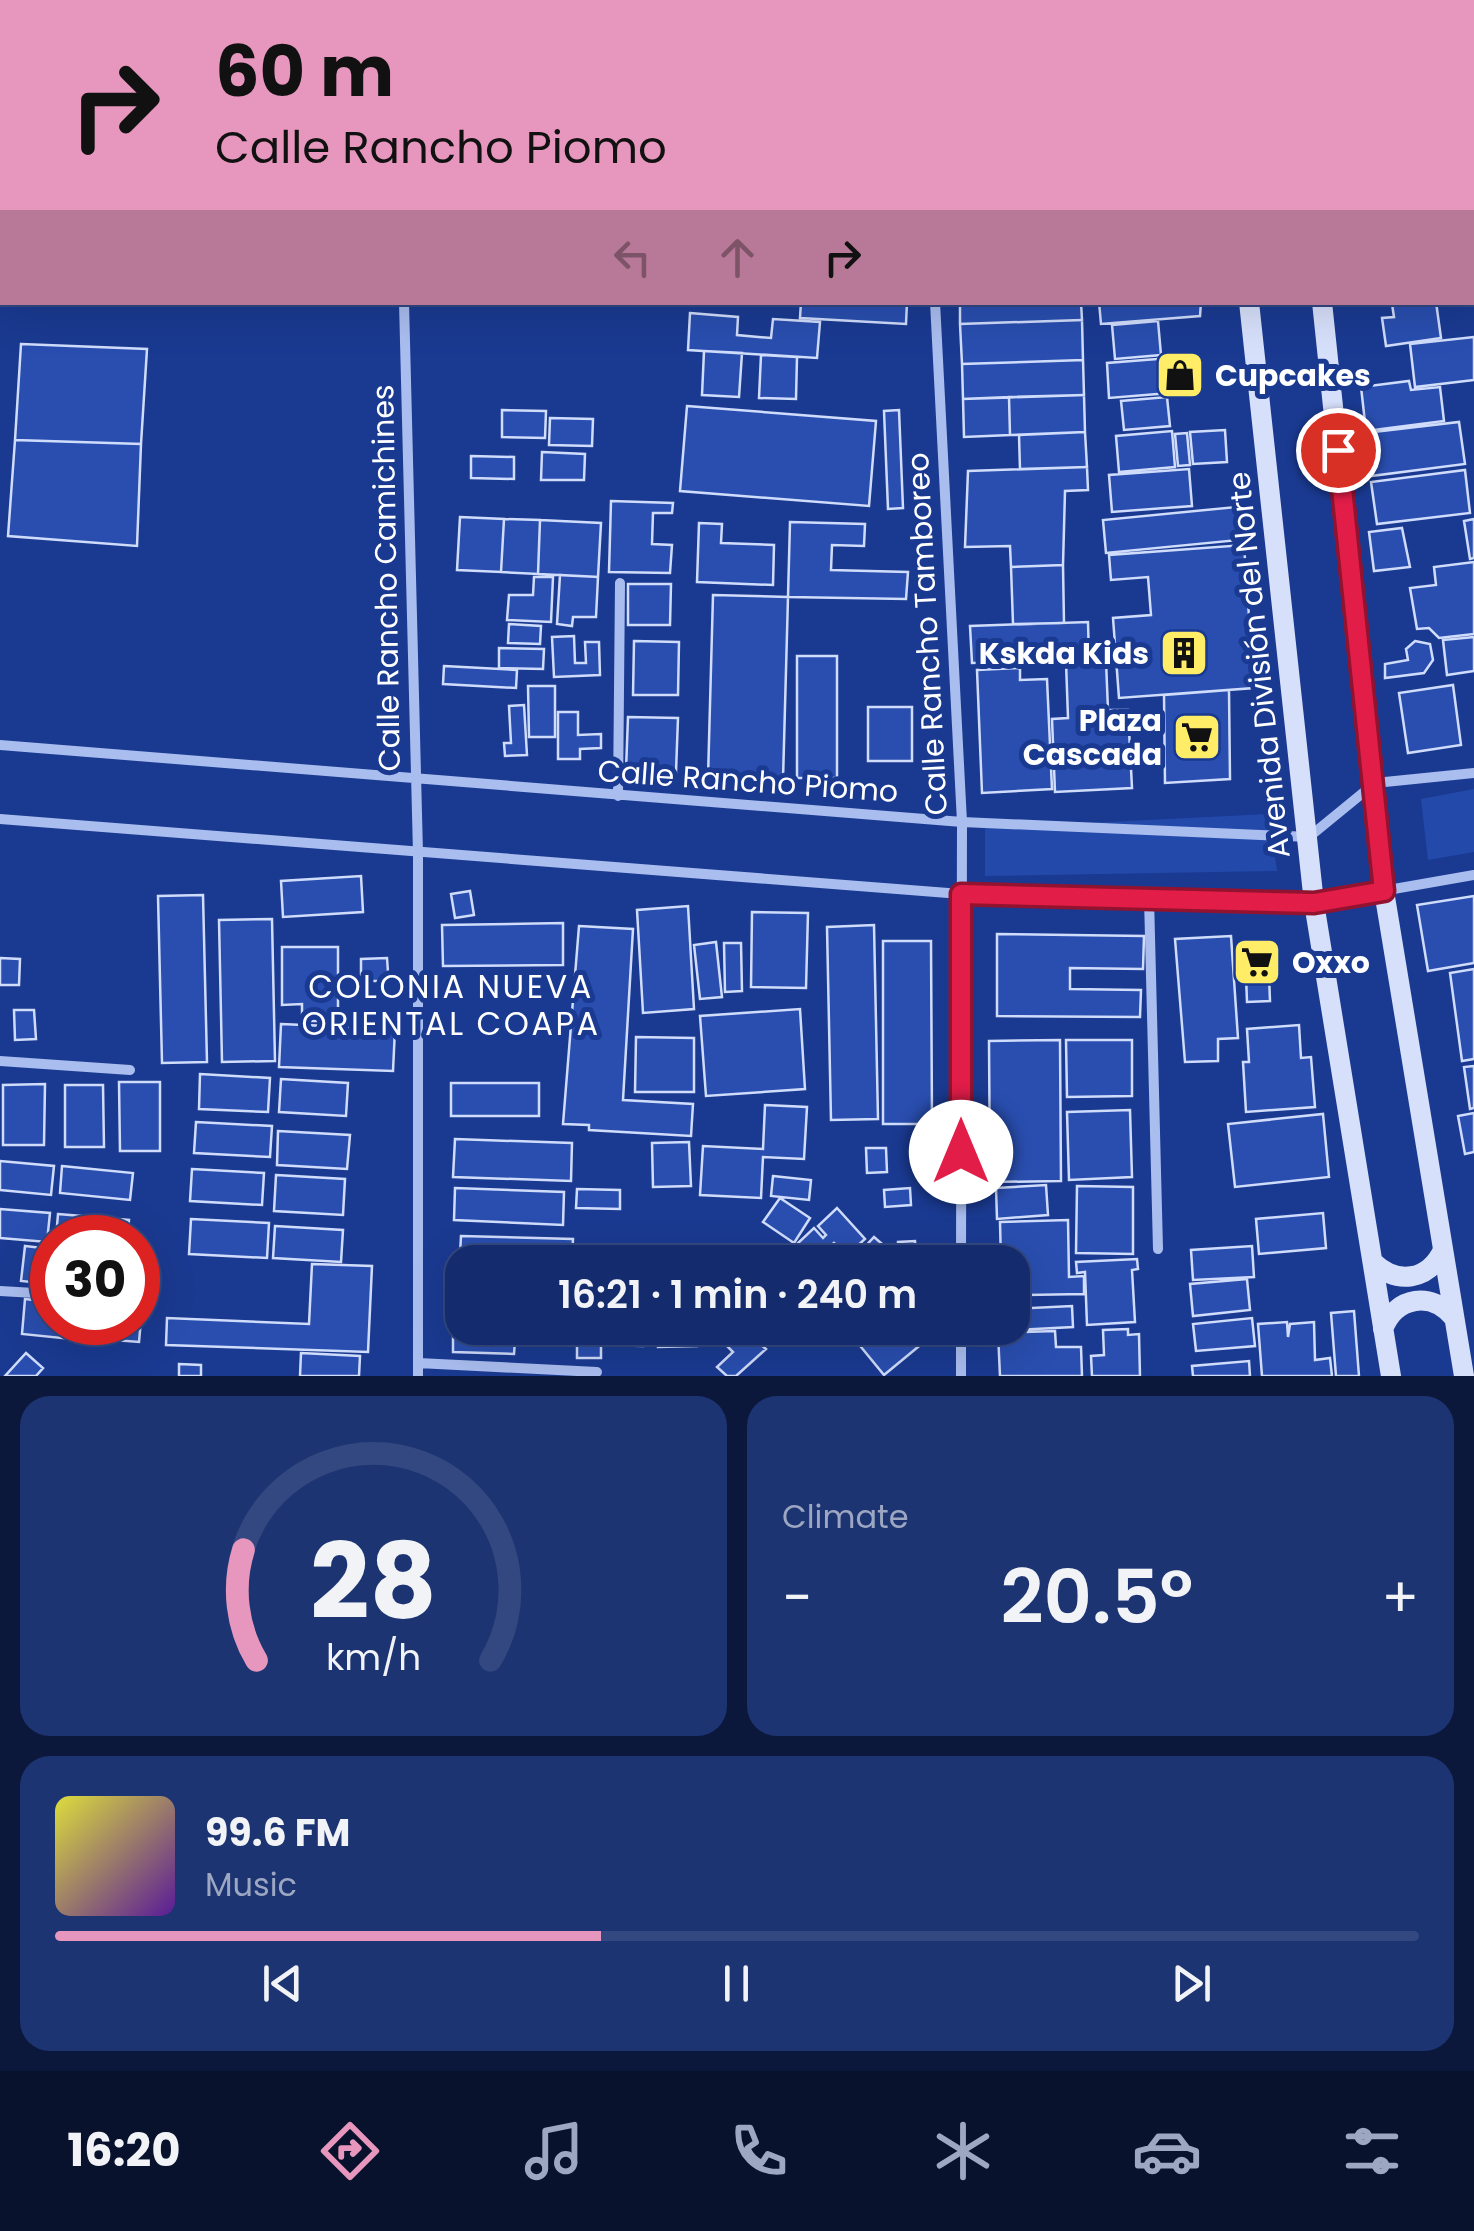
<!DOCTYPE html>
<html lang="en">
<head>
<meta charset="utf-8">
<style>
  :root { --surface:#142c6d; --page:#1d3472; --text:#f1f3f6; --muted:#9da7c2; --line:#334880; --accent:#e797bd }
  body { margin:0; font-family:Poppins,sans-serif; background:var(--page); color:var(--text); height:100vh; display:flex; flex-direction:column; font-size:38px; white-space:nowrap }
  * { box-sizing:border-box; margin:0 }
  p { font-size:32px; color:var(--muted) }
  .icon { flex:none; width:55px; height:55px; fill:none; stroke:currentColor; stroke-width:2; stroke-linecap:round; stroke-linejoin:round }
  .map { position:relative; height:1376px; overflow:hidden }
  .drawer { display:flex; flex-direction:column; gap:20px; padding:20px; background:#0b183c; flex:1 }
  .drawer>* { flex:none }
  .guide { position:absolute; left:0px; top:0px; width:1475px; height:305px; box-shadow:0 10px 40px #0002,0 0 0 2px var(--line); background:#e797bd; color:#111; overflow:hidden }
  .speed { position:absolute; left:30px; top:1215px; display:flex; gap:20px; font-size:50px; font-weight:700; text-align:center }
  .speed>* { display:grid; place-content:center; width:130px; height:130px; border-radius:50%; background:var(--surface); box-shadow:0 10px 40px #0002,0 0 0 2px var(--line); line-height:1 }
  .speed .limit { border:15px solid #d22; background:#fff; color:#111 }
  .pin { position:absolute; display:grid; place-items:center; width:85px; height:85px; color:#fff; margin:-42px; border:5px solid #fff; border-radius:50%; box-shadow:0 2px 10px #0007 }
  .me { position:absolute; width:110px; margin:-55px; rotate:0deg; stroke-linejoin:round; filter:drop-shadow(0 0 8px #0008) }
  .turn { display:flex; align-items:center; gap:35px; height:210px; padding:0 50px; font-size:45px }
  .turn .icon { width:130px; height:130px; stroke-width:2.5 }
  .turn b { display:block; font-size:70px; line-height:85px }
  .lanes { display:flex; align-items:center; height:95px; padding:0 50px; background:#0003; justify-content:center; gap:50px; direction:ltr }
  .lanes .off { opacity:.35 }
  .big { font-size:75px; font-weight:600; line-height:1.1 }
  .drawer .card { flex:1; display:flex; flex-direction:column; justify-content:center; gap:15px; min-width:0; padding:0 35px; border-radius:30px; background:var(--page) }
  .drawer .dial { align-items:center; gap:0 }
  .dial svg { height:260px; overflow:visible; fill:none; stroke:var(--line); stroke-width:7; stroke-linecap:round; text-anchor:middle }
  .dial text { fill:var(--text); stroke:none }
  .song { display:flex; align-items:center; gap:30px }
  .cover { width:120px; height:120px; border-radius:15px; background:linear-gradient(135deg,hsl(60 70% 55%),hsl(270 70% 35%)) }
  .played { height:10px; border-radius:5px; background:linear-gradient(90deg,var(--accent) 40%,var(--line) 40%) }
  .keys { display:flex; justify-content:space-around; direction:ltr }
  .heat { display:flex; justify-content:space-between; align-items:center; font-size:55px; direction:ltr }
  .drawer .tiles { flex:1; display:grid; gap:20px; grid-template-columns:1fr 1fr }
  .card:last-child { grid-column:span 2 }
  .trip { position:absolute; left:445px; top:1245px; width:585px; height:100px; border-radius:30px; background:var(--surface); box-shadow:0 10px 40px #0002,0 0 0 2px var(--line); font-weight:600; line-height:100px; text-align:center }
  .menu { display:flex; height:160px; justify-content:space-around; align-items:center; background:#08122c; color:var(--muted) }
  .menu .icon { width:70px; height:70px }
  .menu .on { color:var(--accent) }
  .menu b { font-size:45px; color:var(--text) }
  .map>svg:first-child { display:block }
  .green { fill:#2349ab }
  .building { fill:#294eaf; stroke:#d0dcfb; stroke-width:2.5 }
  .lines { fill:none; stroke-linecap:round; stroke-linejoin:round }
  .minor { stroke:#a9bdef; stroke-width:10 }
  .secondary { stroke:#d7e0fb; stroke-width:20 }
  .route-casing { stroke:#92132f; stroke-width:25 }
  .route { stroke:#e11d48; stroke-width:18 }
  .labels { text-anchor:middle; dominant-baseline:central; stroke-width:10; stroke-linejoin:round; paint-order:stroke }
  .poi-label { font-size:30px; font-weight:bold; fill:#fff; stroke:#1a3a91; text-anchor:start }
  .street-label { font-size:30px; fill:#fff; stroke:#1a3a91 }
  .neighbourhood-label { font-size:32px; letter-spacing:2.5px; fill:#fff; stroke:#1a3a91 }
</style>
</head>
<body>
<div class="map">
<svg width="1474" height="1376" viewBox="0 0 1474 1376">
  <rect width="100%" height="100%" fill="#1a3a91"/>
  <path class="green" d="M1474 789V852L1428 860 1421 799Z
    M1269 814 1277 871 985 876V828Z"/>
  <path class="building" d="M801 302H907L906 324 800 318Z
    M960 302H1081L1082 320 960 324Z
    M1099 302H1201L1200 316 1101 324Z
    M1436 302 1441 338 1386 346 1382 318 1394 317 1392 304Z
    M690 313 738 317 737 335 771 338 773 319 820 322 817 358 688 350Z
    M1082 320 1083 360 962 364 960 324Z
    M1158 321 1161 355 1115 359 1112 325Z
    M1474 337V380L1415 387 1410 344Z
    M21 344 147 349 141 444 15 440Z
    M704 351 742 353 739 397 702 395Z
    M761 355 797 357 796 399 759 398Z
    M1195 356 1197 378 1181 379 1182 392 1109 398 1107 363Z
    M1083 360 1084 395 963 399 962 364Z
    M1409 381 1411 390 1440 387 1444 421 1366 431 1361 387Z
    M1084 395 1085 432 1010 435 1009 397Z
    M1009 397 1010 435 964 437 963 399Z
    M1167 397 1170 426 1124 430 1121 401Z
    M687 406 876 421 869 506 680 491Z
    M502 410 546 411 545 438 502 437Z
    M899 410 903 508 888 509 884 411Z
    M550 418 593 419 592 446 549 445Z
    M1459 422 1465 464 1371 476 1365 433Z
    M1225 430 1227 462 1193 464 1190 432Z
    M1172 431 1175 467 1119 472 1116 436Z
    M1085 432 1087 467 1020 469 1019 435Z
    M1187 433 1190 465 1178 466 1175 434Z
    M15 440 141 444 137 546 8 536Z
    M542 452 585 454 584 480H541Z
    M471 456 514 457V479L471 478Z
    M1087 467 1088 490 1065 491 1063 565 1011 567 1010 546 965 547 968 471Z
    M1189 469 1192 506 1112 512 1109 475Z
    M1465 470 1470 513 1377 524 1371 482Z
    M611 501 673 503 672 513H653L652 544 672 545 670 573 609 572Z
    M1236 507 1239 540 1106 553 1103 520Z
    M460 517 504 519 501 572 457 570Z
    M504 519 540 520 538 574 501 572Z
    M1474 519V558L1470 559 1464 521Z
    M540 520 601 523 598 577 538 574Z
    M790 522 865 524 864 546 832 545 831 570 908 572 906 599 788 597Z
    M699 523 722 524 721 543 774 545 773 585 697 582Z
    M1402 528 1410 567 1374 571 1369 532Z
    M1244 545 1254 688 1119 698 1113 618 1151 615 1148 577 1111 580 1109 555Z
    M1474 562V634L1439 638 1429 628 1417 629 1410 588 1436 585 1434 567Z
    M1063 565 1064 623 1013 624 1011 567Z
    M560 575 598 577 596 617H573L572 626 557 624Z
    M534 577H553L551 622 507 620 509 595H533Z
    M628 584H671L670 625H628Z
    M713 595 788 597 783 780 708 778Z
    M1088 622 1089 659 972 663 970 626Z
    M509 624 541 626 540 644 508 643Z
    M574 636 575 663H586L585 642H599L600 675 554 677 552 637Z
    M1474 637V671L1447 675 1443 640Z
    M634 641 679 642 678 695H633Z
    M1415 641 1430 644 1433 660 1424 673 1385 678V664L1408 660 1406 649Z
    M499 648 544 649 543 669 499 668Z
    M797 656H837V778H797Z
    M1106 661 1108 710H1128L1132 788 1055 792 1052 719 1068 718 1066 662Z
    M444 666 517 670 516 688 443 684Z
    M1020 668V680L1047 679 1052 789 982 793 977 670Z
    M1453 685 1461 745 1408 753 1399 693Z
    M528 686H555V737H529Z
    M1229 690 1230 779 1165 783 1164 695Z
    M524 705 527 755 505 756 504 743H511L509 706Z
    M868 707H912V761H868Z
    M558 712H578V735L601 734V748L580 749V759H558Z
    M628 717 678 718 676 772 626 770Z
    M361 876 363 912 283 917 281 881Z
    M470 891 474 915 455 918 451 894Z
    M203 895 207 1062 162 1063 158 896Z
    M1474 896V963L1428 971 1417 905Z
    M688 906 694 1009 643 1013 637 910Z
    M752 912 808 913 806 988 751 987Z
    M272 919 275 1061 222 1062 219 920Z
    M563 923V965L443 966 442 925Z
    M874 925 878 1119 831 1120 827 927Z
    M579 926 633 929 623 1100 693 1104 691 1136 589 1130V1125L563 1124Z
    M997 934 1144 936 1143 969 1070 968V989L1141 990 1140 1017 997 1016Z
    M1231 936 1238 1038 1218 1039V1061L1185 1062 1175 939Z
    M883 941H931L932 1124H883Z
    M716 942 722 997 700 999 694 945Z
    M724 943H741L742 991 725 992Z
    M282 947H338V1021H302V1004L282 1005Z
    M1268 949 1270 1001 1247 1002 1245 950Z
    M0 958 20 959 19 985H0Z
    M387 958 388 972 382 981H361V959Z
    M1474 969V1059L1462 1061 1450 973Z
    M800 1009 805 1089 706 1096 700 1016Z
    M14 1010H34L36 1039 15 1040Z
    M281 1024 395 1029 393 1071 279 1067Z
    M1299 1025 1301 1058 1311 1057 1315 1107 1246 1112 1243 1062H1249L1247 1029Z
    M636 1037 694 1038V1092H635Z
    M1060 1040 1061 1181 990 1182 989 1041Z
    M1066 1040H1132V1096L1067 1097Z
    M1474 1066V1108L1470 1109 1464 1067Z
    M200 1074 270 1078 268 1112 199 1109Z
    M281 1079 348 1083 346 1116 279 1112Z
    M119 1082H160V1151H120Z
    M451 1083H539V1116H451Z
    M45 1084 44 1145H3V1085Z
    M65 1085H103L104 1147H65Z
    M765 1105 807 1107 804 1159 763 1157 761 1198 700 1195 703 1146 763 1149Z
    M1130 1110 1132 1177 1069 1180 1067 1112Z
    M1474 1113V1152L1465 1154 1458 1116Z
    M1323 1114 1329 1177 1235 1187 1228 1124Z
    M196 1122 272 1126 270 1157 194 1153Z
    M278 1131 350 1135 347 1169 277 1165Z
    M455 1139 572 1143 571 1181 453 1177Z
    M689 1142 691 1186 653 1187 652 1143Z
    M866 1148H886L887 1172 867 1173Z
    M0 1161 54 1166 51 1195 0 1190Z
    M62 1166 133 1173 130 1200 60 1193Z
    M192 1169 264 1173 262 1205 190 1201Z
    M276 1175 345 1179 343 1215 274 1211Z
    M773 1176 811 1180 809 1200 771 1196Z
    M1046 1185 1048 1215 997 1219 996 1188Z
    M1077 1186 1133 1187V1254L1076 1253Z
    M455 1188 564 1192 563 1225 454 1220Z
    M910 1188 911 1205 885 1207 884 1190Z
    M577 1189 620 1190V1209L576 1208Z
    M780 1198 810 1218 794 1243 763 1222Z
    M837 1208 865 1239 846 1256 834 1243 830 1246 843 1260 839 1262H816L798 1243 814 1228 823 1238 826 1235 818 1226Z
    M0 1209 50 1213 47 1242 0 1238Z
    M1323 1213 1326 1248 1259 1254 1256 1219Z
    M58 1214 129 1220 127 1238H56Z
    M191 1219 269 1223 267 1258 189 1254Z
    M1068 1220 1069 1277 1084 1276V1294L1026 1295V1290L1012 1291V1262H1001L1000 1222Z
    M275 1226 343 1230 341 1262 273 1258Z
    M461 1236 573 1239 572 1262H462L459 1274Z
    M874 1237 889 1250H898V1242L915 1241 917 1262H861L868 1255 862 1250Z
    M25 1246 52 1249V1284L21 1281Z
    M1252 1246 1254 1277 1193 1280 1191 1250Z
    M1137 1259 1138 1269 1132 1270 1135 1322 1087 1325 1085 1272 1077 1273 1076 1262Z
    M312 1264 372 1266 368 1352 166 1345 167 1318 309 1324Z
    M1247 1279 1250 1310 1193 1316 1190 1284Z
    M25 1299 52 1302V1322H73L71 1339 22 1334Z
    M1072 1306 1073 1327 1014 1330 1013 1309Z
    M138 1307 142 1308 139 1342 89 1338 90 1322H138Z
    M1354 1311 1359 1376H1336L1331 1313Z
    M1252 1318 1255 1346 1196 1351 1193 1324Z
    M1287 1322 1288 1337 1290 1324 1314 1322 1315 1360 1330 1358 1332 1376H1262L1258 1324Z
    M478 1328H534V1341H515L514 1354 453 1352V1331L478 1332Z
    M554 1328H643V1346L601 1345V1358H577V1333H553Z
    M658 1328H696L697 1346 658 1347Z
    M729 1328H762L752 1337 766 1349 736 1376H727L717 1367 733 1352 727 1346 737 1336Z
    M884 1328H912L924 1342 884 1375 861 1347Z
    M1128 1329V1335L1139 1334 1140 1376H1092L1091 1356 1104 1355 1103 1330Z
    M1055 1331 1056 1347H1081L1082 1376H1000L998 1333Z
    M26 1353 43 1368 36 1376H5Z
    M301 1353 360 1356 359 1376H300Z
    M1249 1361 1250 1376H1193L1192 1366Z
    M179 1364 201 1365V1376H179Z"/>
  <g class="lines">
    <path class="minor" d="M396 0V2
      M920 0V2
      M404 302 418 853V1376
      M935 302 962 822 961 1262
      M0 745 962 822 1309 837 1375 783 1474 773
      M618 796 620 583
      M0 819 961 894 1314 903 1474 875
      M1149 898 1158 1249
      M0 1061 130 1070
      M0 1291 52 1294
      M138 1300 147 1301
      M961 1328V1376
      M418 1363 597 1372"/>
    <path class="secondary" d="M1215 0 1216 2
      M1288 0 1289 2
      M1249 302 1314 903 1391 1376
      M1322 302 1384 891 1464 1376
      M1373 1262C1397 1285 1428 1281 1443 1250
      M1383 1329C1396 1296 1432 1291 1454 1318"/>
  </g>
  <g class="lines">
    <g class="route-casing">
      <path id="route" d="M961 1152V894L1314 903 1384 891 1338 450"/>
    </g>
    <use href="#route" class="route"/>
  </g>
  <defs>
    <g id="shop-square" transform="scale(2.5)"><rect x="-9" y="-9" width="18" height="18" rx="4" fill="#ffed67" stroke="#1a3a91"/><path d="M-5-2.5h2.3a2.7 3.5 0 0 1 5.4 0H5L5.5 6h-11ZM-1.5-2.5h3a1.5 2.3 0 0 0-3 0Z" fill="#111"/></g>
    <g id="building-square" transform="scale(2.5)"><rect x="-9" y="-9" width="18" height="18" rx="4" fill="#ffed67" stroke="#1a3a91"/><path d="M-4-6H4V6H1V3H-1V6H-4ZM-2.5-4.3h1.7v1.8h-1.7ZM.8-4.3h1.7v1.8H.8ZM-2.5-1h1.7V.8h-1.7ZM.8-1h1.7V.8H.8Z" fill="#111"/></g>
    <g id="supermarket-square" transform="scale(2.5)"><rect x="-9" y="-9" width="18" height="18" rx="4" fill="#ffed67" stroke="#1a3a91"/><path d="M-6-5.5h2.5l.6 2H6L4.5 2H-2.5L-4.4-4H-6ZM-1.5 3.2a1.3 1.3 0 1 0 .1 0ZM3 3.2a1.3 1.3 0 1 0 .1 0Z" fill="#111"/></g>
  </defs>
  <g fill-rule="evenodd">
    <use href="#shop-square" x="1180" y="375"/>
    <use href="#building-square" x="1184" y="653"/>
    <use href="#supermarket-square" x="1197" y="737"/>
    <use href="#supermarket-square" x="1257" y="962"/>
  </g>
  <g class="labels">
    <g class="poi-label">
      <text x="1215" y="375">Cupcakes</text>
      <text x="1149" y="653" text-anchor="end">Kskda Kids</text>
      <text x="1162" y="720" text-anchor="end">Plaza<tspan x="1162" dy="34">Cascada</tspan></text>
      <text x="1292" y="962">Oxxo</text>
    </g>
    <g class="street-label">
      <text transform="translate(386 578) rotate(-91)">Calle Rancho Camichines</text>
      <text transform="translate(927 634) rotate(-93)">Calle Rancho Tamboreo</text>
      <text transform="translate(1259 665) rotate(-96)">Avenida División del Norte</text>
      <text transform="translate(748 781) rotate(4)">Calle Rancho Piomo</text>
    </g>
    <g class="neighbourhood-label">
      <text x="451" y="986">COLONIA NUEVA<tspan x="451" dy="37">ORIENTAL COAPA</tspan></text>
    </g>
  </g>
</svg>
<div class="speed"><div class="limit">30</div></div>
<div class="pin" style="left:1338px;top:450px;background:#d93025"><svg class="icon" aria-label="arrive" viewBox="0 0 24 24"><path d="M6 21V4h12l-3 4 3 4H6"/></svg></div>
<svg class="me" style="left:961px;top:1152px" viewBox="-20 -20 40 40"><circle r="19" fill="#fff"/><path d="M0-13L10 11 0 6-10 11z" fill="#e11d48"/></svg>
<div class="trip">16:21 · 1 min · 240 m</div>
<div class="guide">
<div class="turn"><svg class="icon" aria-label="right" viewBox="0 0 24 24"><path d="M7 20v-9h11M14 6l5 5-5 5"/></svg><div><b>60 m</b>Calle Rancho Piomo</div></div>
<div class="lanes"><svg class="icon off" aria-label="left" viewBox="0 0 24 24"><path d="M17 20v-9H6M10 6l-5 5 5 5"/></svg><svg class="icon off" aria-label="ahead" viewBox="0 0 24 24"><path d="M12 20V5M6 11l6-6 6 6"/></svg><svg class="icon" aria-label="right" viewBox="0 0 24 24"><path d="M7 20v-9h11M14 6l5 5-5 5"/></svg></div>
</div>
</div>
<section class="drawer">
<div class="tiles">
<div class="card dial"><svg viewBox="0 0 100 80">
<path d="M14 69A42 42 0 1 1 86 69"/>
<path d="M14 69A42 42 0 0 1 10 35" stroke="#e797bd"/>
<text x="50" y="56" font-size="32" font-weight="700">28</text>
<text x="50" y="72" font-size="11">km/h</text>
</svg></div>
<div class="card"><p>Climate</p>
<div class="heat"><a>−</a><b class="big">20.5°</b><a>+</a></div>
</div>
<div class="card">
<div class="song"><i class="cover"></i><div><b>99.6 FM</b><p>Music</p></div></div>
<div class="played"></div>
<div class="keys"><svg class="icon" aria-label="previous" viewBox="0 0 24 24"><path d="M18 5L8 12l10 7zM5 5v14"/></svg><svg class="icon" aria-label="pause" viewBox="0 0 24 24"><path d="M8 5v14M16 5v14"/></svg><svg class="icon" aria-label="next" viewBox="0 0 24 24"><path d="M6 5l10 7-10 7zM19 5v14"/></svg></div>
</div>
</div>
</section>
<nav class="menu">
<b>16:20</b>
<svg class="icon on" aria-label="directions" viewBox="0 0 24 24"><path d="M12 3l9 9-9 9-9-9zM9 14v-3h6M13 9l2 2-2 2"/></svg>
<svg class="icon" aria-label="music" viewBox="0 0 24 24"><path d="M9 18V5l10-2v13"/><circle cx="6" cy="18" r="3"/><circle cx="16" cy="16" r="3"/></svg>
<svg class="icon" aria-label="phone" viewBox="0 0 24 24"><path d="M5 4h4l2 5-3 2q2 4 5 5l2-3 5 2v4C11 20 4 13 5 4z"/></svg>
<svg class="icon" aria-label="climate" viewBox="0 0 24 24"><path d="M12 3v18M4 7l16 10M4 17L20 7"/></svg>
<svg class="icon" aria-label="car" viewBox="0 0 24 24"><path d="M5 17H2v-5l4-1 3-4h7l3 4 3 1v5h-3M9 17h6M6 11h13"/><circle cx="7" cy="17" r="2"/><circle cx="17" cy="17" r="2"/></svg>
<svg class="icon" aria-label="filters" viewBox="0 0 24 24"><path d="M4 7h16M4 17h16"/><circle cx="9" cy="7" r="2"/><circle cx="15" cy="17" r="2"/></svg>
</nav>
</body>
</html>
